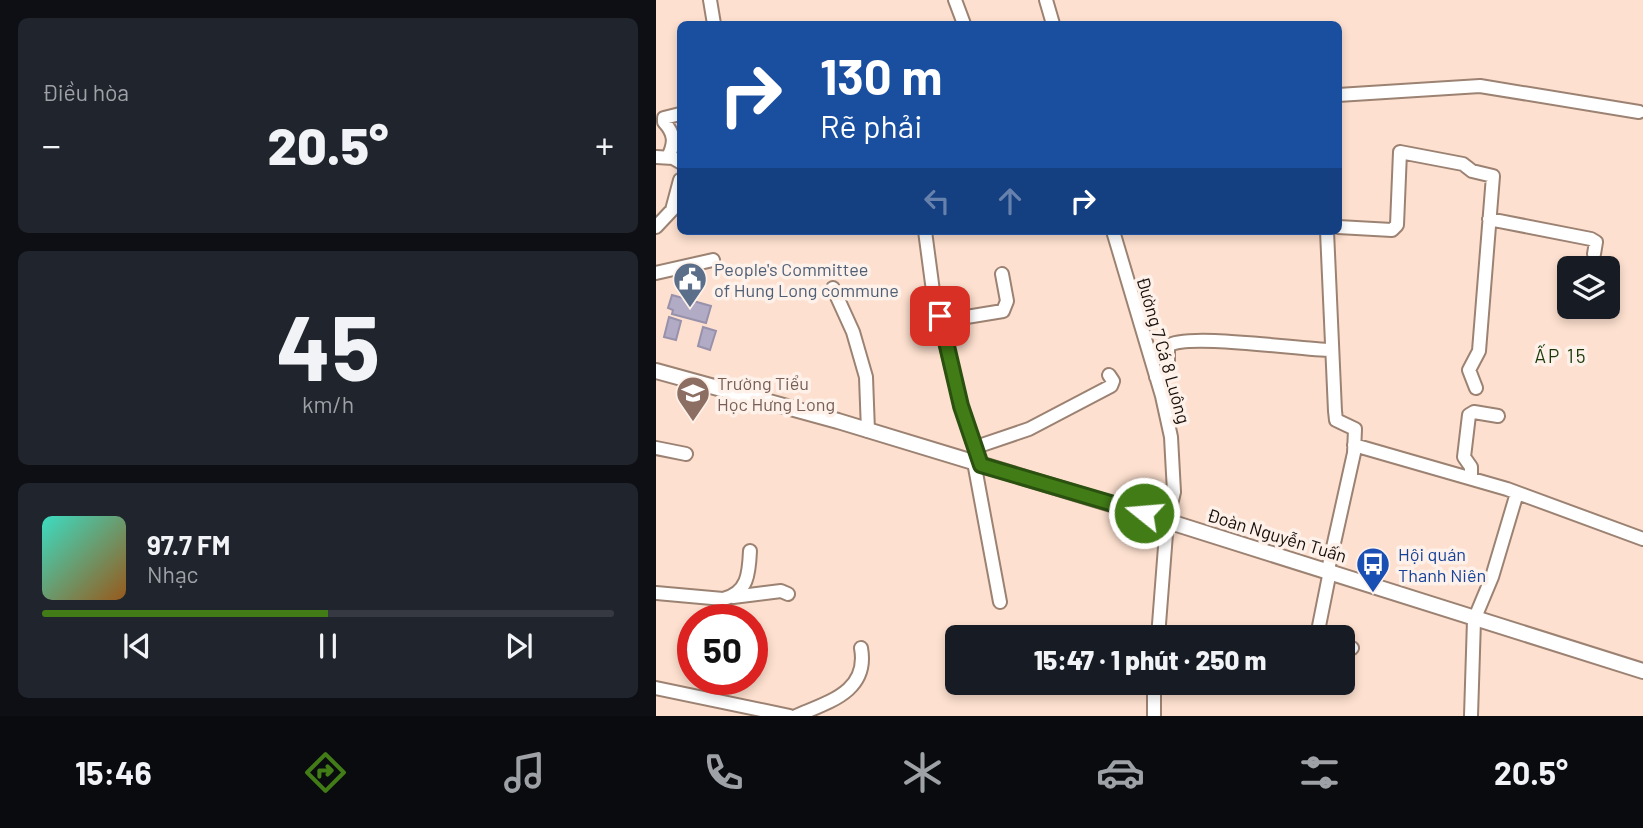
<!DOCTYPE html>
<html lang="vi">
<head>
<meta charset="utf-8">
<style>
  :root { --surface:#171b24; --page:#20242c; --text:#f1f3f6; --muted:#9ea1a6; --line:#363941; --accent:#417c17 }
  body { margin:0; font-family:Barlow,sans-serif; background:var(--page); color:var(--text); height:100vh; display:flex; flex-direction:column; font-size:26px; white-space:nowrap }
  * { box-sizing:border-box; margin:0 }
  p { font-size:23px; color:var(--muted) }
  .icon { flex:none; width:38px; height:38px; fill:none; stroke:currentColor; stroke-width:2; stroke-linecap:round; stroke-linejoin:round }
  .map { position:relative; flex:1; overflow:hidden }
  .side { display:flex; flex-direction:column; gap:18px; padding:18px; background:#0d0f14; width:656px }
  .side>* { flex:none }
  .banner { position:absolute; left:21px; top:21px; width:665px; height:214px; border-radius:10px; box-shadow:0 4px 10px #0003; background:#1a4fa0; color:#fff; overflow:hidden }
  .fabs { position:absolute; left:901px; top:256px; display:grid; gap:14px }
  .fabs a { display:grid; place-items:center; width:63px; height:63px; border-radius:10px; background:var(--surface); box-shadow:0 4px 10px #0003; font-size:35px }
  .speed { position:absolute; left:21px; top:604px; display:flex; gap:14px; font-size:35px; font-weight:700; text-align:center }
  .speed>* { display:grid; place-content:center; width:91px; height:91px; border-radius:50%; background:var(--surface); box-shadow:0 4px 10px #0003; line-height:1 }
  .speed .limit { border:10px solid #d22; background:#fff; color:#111 }
  .pin { position:absolute; display:grid; place-items:center; width:60px; height:60px; color:#fff; margin:-30px; border-radius:14px; box-shadow:0 4px 10px #0006 }
  .me { position:absolute; width:77px; margin:-38px; rotate:287deg; stroke-linejoin:round; filter:drop-shadow(0 0 5px #0008) }
  .turn { display:flex; align-items:center; gap:24px; height:147px; padding:0 28px; font-size:32px }
  .turn .icon { width:91px; height:91px; stroke-width:2.5 }
  .turn b { display:block; font-size:49px; line-height:60px }
  .lanes { display:flex; align-items:center; height:66px; padding:0 28px; background:#0003; justify-content:center; gap:35px; direction:ltr }
  .lanes .off { opacity:.35 }
  .big { font-size:52px; font-weight:800; line-height:1.1 }
  .side .widget { flex:1; display:flex; flex-direction:column; justify-content:center; gap:10px; min-width:0; padding:0 24px; border-radius:10px; background:var(--page) }
  .side .dial { align-items:center; gap:0 }
  .dial b { font-size:91px; line-height:1 }
  .song { display:flex; align-items:center; gap:21px }
  .cover { width:84px; height:84px; border-radius:10px; background:linear-gradient(135deg,hsl(170 70% 55%),hsl(30 70% 35%)) }
  .played { height:7px; border-radius:4px; background:linear-gradient(90deg,var(--accent) 50%,var(--line) 50%) }
  .keys { display:flex; justify-content:space-around; direction:ltr }
  .heat { display:flex; justify-content:space-between; align-items:center; font-size:38px; direction:ltr }
  .trip { position:absolute; left:289px; top:625px; width:410px; height:70px; border-radius:10px; background:var(--surface); box-shadow:0 4px 10px #0003; font-weight:800; line-height:70px; text-align:center }
  .menu { display:flex; height:112px; justify-content:space-around; align-items:center; background:#090b0e; color:var(--muted) }
  .menu .icon { width:49px; height:49px }
  .menu .selected { color:var(--accent) }
  .menu b { font-size:32px; color:var(--text) }
  main { display:flex; flex:1; min-height:0 }
  .map>svg:first-child { display:block }
  .building { fill:#b2abc6; stroke:#9891ab; stroke-width:2 }
  .lines { fill:none; stroke-linecap:round; stroke-linejoin:round }
  .minor-casing { stroke:#9c8272; stroke-width:16 }
  .major-casing { stroke:#9c8272; stroke-width:18 }
  .minor { stroke:#fff; stroke-width:12 }
  .major { stroke:#fff; stroke-width:14 }
  .route-casing { stroke:#2a510f; stroke-width:18 }
  .route { stroke:#417c17; stroke-width:12 }
  .labels { text-anchor:middle; dominant-baseline:central; stroke-width:7; stroke-linejoin:round; paint-order:stroke }
  .service-label { font-size:18px; fill:#4e5e75; stroke:#fdf1ea; text-anchor:start }
  .street-label { font-size:18px; fill:#180e09; stroke:#fdf1ea }
  .education-label { font-size:18px; fill:#785e54; stroke:#fdf1ea; text-anchor:start }
  .transit-label { font-size:18px; fill:#164399; stroke:#fdf1ea; text-anchor:start }
  .neighbourhood-label { font-size:19px; letter-spacing:2px; fill:#1c3909; stroke:#fdf1ea }
</style>
</head>
<body>
<main>
<section class="side">
<div class="widget"><p>Điều hòa</p>
<div class="heat"><a>−</a><b class="big">20.5°</b><a>+</a></div>
</div>
<div class="widget dial"><b>45</b><p>km/h</p></div>
<div class="widget">
<div class="song"><i class="cover"></i><div><b>97.7 FM</b><p>Nhạc</p></div></div>
<div class="played"></div>
<div class="keys"><svg class="icon" aria-label="previous" viewBox="0 0 24 24"><path d="M18 5L8 12l10 7zM5 5v14"/></svg><svg class="icon" aria-label="pause" viewBox="0 0 24 24"><path d="M8 5v14M16 5v14"/></svg><svg class="icon" aria-label="next" viewBox="0 0 24 24"><path d="M6 5l10 7-10 7zM19 5v14"/></svg></div>
</div>
</section>
<div class="map">
<svg width="987" height="716" viewBox="0 0 987 716">
  <rect width="100%" height="100%" fill="#fde0cf"/>
  <path class="building" d="M16 295 55 306 50 323 16 314 17 310 12 308Z
    M13 317 25 321 20 340 8 337Z
    M47 327 60 331 54 350 42 346Z"/>
  <g class="lines">
    <g class="minor-casing">
      <path id="minor" d="M54 0 58 24
        M299 0 308 24
        M390 0 397 24
        M682 95 824 86 983 112
        M0 157 17 158 24 162
        M12 157C19 143 19 134 8 122V118L24 114
        M833 219 935 239 940 242 938 254
        M0 227 16 210 24 180
        M682 227 736 230 741 225 744 152 807 164 816 171 837 176 823 351 813 370 820 388
        M269 231 277 291 305 406 325 465
        M457 231 506 396 515 437 518 492 511 521 502 637
        M671 231 679 411 680 420 699 429 698 453 672 570
        M0 273 57 260
        M177 288 197 332 210 377 212 431
        M286 321 347 311 351 301 346 274
        M500 377 512 371V346C529 332 646 350 675 350
        M698 445 851 489 987 539
        M320 447 373 429 455 386 457 381 453 375
        M0 448 30 454
        M318 462 344 602
        M815 478V467L808 457 813 415 818 412 842 416
        M0 593 67 599C92 593 93 573 94 551
        M77 597 125 591 132 594
        M664 637 663 626 674 571
        M686 646 696 648
        M0 688 134 716
        M140 716C172 702 213 692 205 648
        M498 716V682
        M815 716 818 620 836 577 861 493"/>
    </g>
    <g class="major-casing">
      <path id="major" d="M0 371 182 421 511 521 987 671"/>
    </g>
    <use href="#minor" class="minor"/>
    <use href="#major" class="major"/>
  </g>
  <g class="lines">
    <g class="route-casing">
      <path id="route" d="M284 316 305 406 325 465 488 513"/>
    </g>
    <use href="#route" class="route"/>
  </g>
  <defs>
    <g id="civic-pin" transform="scale(1.75)"><path d="M0 17L-7.5 6A9.5 9.5 0 1 1 7.5 6Z" fill="#5c6f8a" stroke="#fdf1ea"/><path d="M-.6-6.5H3V-4.5H.6V-3L4-1V1h2V6H-6V1h2V-1L-.6-3ZM-1.2 2.5V6h2.4V2.5Z" fill="#fff"/></g>
    <g id="school-pin" transform="scale(1.75)"><path d="M0 17L-7.5 6A9.5 9.5 0 1 1 7.5 6Z" fill="#8d6e63" stroke="#fdf1ea"/><path d="M0-5L7-2L0 1L-7-2ZM-4 1L0 2.5L4 1V4Q0 6-4 4Z" fill="#fff"/></g>
    <g id="bus-pin" transform="scale(1.75)"><path d="M0 17L-7.5 6A9.5 9.5 0 1 1 7.5 6Z" fill="#1a4fb4" stroke="#fdf1ea"/><path d="M-5-6H5V4H4V6H2V4H-2V6H-4V4H-5ZM-3.5-4V0h7V-4ZM-3.5 1.2v1.5H-2V1.2ZM2 1.2v1.5H3.5V1.2Z" fill="#fff"/></g>
  </defs>
  <g fill-rule="evenodd">
    <use href="#civic-pin" x="34" y="279"/>
    <use href="#school-pin" x="37" y="393"/>
    <use href="#bus-pin" x="717" y="564"/>
  </g>
  <g class="labels">
    <g class="service-label">
      <text x="58" y="269">People's Committee<tspan x="58" dy="21">of Hung Long commune</tspan></text>
    </g>
    <g class="street-label">
      <text transform="translate(508 350) rotate(74)">Đường 7 Cá 8 Luông</text>
      <text transform="translate(621 535) rotate(17)">Đoàn Nguyễn Tuấn</text>
    </g>
    <g class="education-label">
      <text x="61" y="383">Trường Tiểu<tspan x="61" dy="21">Học Hưng Long</tspan></text>
    </g>
    <g class="transit-label">
      <text x="742" y="554">Hội quán<tspan x="742" dy="21">Thanh Niên</tspan></text>
    </g>
    <g class="neighbourhood-label">
      <text x="905" y="355">ẤP 15</text>
    </g>
  </g>
</svg>
<div class="fabs">
<a><svg class="icon" aria-label="layers" viewBox="0 0 24 24"><path d="M12 4l9 5-9 5-9-5zM3 14l9 5 9-5"/></svg></a>
</div>
<div class="speed"><div class="limit">50</div></div>
<div class="pin" style="left:284px;top:316px;background:#d93025"><svg class="icon" aria-label="arrive" viewBox="0 0 24 24"><path d="M6 21V4h12l-3 4 3 4H6"/></svg></div>
<svg class="me" style="left:488px;top:513px" viewBox="-20 -20 40 40"><circle r="17" fill="#417c17" stroke="#fff" stroke-width="3"/><path d="M0-11L8 9 0 5-8 9z" fill="#fff"/></svg>
<div class="trip">15:47 · 1 phút · 250 m</div>
<div class="banner">
<div class="turn"><svg class="icon" aria-label="right" viewBox="0 0 24 24"><path d="M7 20v-9h11M14 6l5 5-5 5"/></svg><div><b>130 m</b>Rẽ phải</div></div>
<div class="lanes"><svg class="icon off" aria-label="left" viewBox="0 0 24 24"><path d="M17 20v-9H6M10 6l-5 5 5 5"/></svg><svg class="icon off" aria-label="ahead" viewBox="0 0 24 24"><path d="M12 20V5M6 11l6-6 6 6"/></svg><svg class="icon" aria-label="right" viewBox="0 0 24 24"><path d="M7 20v-9h11M14 6l5 5-5 5"/></svg></div>
</div>
</div>
</main>
<nav class="menu">
<b>15:46</b>
<svg class="icon selected" aria-label="directions" viewBox="0 0 24 24"><path d="M12 3l9 9-9 9-9-9zM9 14v-3h6M13 9l2 2-2 2"/></svg>
<svg class="icon" aria-label="music" viewBox="0 0 24 24"><path d="M9 18V5l10-2v13"/><circle cx="6" cy="18" r="3"/><circle cx="16" cy="16" r="3"/></svg>
<svg class="icon" aria-label="phone" viewBox="0 0 24 24"><path d="M5 4h4l2 5-3 2q2 4 5 5l2-3 5 2v4C11 20 4 13 5 4z"/></svg>
<svg class="icon" aria-label="climate" viewBox="0 0 24 24"><path d="M12 3v18M4 7l16 10M4 17L20 7"/></svg>
<svg class="icon" aria-label="car" viewBox="0 0 24 24"><path d="M5 17H2v-5l4-1 3-4h7l3 4 3 1v5h-3M9 17h6M6 11h13"/><circle cx="7" cy="17" r="2"/><circle cx="17" cy="17" r="2"/></svg>
<svg class="icon" aria-label="filters" viewBox="0 0 24 24"><path d="M4 7h16M4 17h16"/><circle cx="9" cy="7" r="2"/><circle cx="15" cy="17" r="2"/></svg>
<b>20.5°</b>
</nav>
</body>
</html>
